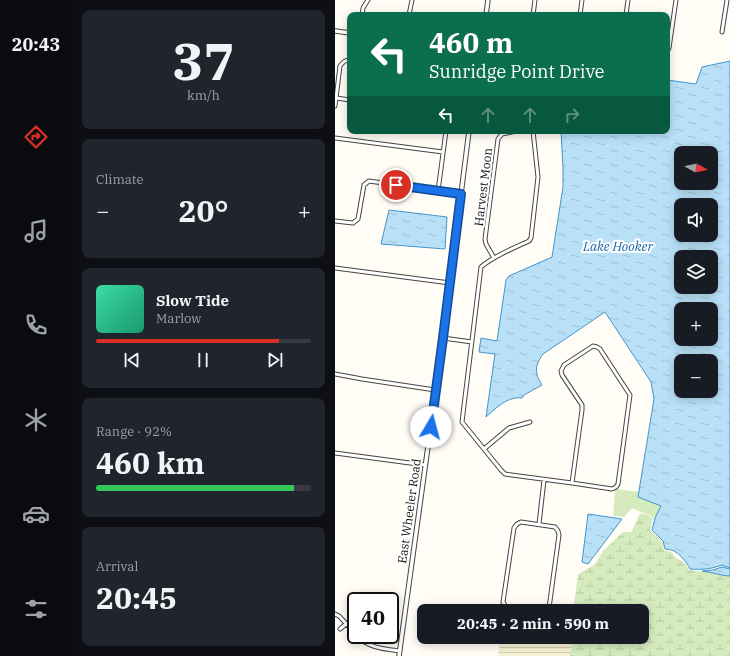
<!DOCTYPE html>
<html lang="en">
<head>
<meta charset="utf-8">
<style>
  :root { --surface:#171b24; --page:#20242c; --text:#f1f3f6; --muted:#9ea1a6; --line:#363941; --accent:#d93025 }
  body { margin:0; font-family:"IBM Plex Serif",serif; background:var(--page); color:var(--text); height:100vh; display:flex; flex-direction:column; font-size:15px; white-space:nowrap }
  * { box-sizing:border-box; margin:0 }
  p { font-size:13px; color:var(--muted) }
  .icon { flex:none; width:22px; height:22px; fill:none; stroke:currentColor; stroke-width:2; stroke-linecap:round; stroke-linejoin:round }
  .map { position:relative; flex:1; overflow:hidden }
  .side { display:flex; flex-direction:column; gap:10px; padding:10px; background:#0d0f14; width:263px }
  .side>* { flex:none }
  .hud { position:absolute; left:12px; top:12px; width:323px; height:122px; border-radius:8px; box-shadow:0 2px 10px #0003; background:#0b6e4f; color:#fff; overflow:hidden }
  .needle { width:26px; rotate:98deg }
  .fabs { position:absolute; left:339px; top:146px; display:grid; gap:8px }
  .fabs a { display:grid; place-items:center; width:44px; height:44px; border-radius:8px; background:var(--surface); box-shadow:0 2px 10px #0003; font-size:20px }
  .speed { position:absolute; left:12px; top:592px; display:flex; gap:8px; font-size:20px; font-weight:700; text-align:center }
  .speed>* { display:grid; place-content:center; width:52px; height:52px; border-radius:50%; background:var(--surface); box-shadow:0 2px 10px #0003; line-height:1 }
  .speed .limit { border:2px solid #111; border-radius:6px; background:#fff; color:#111 }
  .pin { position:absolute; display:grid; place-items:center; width:34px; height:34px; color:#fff; margin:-17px; border:2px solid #fff; border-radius:50%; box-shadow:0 1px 4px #0007 }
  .me { position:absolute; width:44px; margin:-22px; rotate:8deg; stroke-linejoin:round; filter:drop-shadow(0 0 3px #0008) }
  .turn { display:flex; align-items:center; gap:14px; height:84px; padding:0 16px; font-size:18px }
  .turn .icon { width:52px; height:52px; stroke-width:2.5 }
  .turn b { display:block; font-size:28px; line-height:34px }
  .lanes { display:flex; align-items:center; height:38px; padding:0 16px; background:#0003; justify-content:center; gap:20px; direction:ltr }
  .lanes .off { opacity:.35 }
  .big { font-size:30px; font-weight:700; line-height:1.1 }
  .side .tile { flex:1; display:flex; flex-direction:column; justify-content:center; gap:6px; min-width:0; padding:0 14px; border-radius:8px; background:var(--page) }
  .side .dial { align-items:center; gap:0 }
  .dial b { font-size:52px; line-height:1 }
  .song { display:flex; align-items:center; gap:12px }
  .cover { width:48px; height:48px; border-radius:6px; background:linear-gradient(135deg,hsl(160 70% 55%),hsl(160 70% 35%)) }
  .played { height:4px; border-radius:2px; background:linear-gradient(90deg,var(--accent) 85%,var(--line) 85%) }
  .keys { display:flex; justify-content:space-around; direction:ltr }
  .heat { display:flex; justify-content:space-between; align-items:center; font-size:22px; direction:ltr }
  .charge { height:6px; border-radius:3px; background:linear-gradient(90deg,#34c759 92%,var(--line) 0) }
  .trip { position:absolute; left:82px; top:604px; width:232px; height:40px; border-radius:8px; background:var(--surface); box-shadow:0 2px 10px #0003; font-weight:700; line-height:40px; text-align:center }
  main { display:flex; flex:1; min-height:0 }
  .menu { display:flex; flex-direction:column; width:72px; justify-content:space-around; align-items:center; background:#090b0e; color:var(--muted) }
  .menu .icon { width:28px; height:28px }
  .menu .selected { color:var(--accent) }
  .menu b { font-size:18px; color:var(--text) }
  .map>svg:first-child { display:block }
  .farmland { fill:url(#farmland-rules) }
  .green { fill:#d5ebbd }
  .wetland { fill:url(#wetland-marsh) }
  .water { fill:url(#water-ripples); stroke:#3f96cf; fill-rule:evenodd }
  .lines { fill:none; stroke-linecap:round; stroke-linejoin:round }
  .minor-casing { stroke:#444; stroke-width:5 }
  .tertiary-casing { stroke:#444; stroke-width:5.5 }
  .minor { stroke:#fff; stroke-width:3 }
  .tertiary { stroke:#fff; stroke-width:3.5 }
  .route-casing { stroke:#114b97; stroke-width:10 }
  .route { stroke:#1a73e8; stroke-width:7 }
  .labels { text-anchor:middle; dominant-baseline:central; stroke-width:4; stroke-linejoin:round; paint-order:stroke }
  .street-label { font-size:12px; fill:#111; stroke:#fff }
  .water-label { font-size:13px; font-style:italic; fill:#1768a6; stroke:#fff }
</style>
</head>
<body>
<main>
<nav class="menu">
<b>20:43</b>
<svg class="icon selected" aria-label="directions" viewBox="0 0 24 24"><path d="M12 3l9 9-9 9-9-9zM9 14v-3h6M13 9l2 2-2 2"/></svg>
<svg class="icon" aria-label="music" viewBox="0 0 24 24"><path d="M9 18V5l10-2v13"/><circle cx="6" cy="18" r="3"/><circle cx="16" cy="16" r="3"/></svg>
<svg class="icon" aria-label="phone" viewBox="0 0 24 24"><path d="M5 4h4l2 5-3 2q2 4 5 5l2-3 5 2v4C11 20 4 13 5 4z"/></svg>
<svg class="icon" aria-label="climate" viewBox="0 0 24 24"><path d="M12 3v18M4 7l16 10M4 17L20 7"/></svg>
<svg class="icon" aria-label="car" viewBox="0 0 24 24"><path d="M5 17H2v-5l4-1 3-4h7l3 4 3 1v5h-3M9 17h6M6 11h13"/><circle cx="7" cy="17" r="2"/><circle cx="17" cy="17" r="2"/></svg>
<svg class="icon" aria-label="filters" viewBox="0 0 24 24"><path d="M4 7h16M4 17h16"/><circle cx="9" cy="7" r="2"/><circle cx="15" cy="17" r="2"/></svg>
</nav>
<section class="side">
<div class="tile dial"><b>37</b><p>km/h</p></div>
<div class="tile"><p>Climate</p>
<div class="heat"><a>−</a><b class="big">20°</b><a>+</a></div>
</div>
<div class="tile">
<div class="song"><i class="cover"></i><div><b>Slow Tide</b><p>Marlow</p></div></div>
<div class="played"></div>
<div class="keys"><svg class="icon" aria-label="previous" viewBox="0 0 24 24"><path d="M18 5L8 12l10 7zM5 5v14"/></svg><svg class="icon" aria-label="pause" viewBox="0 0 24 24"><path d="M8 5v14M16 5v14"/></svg><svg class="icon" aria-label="next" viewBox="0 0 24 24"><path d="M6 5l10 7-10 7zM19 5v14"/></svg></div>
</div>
<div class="tile"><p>Range · 92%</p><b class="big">460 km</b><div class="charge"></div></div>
<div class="tile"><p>Arrival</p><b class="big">20:45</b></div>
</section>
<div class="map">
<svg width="395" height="656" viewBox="0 0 395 656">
  <defs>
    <pattern id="farmland-rules" width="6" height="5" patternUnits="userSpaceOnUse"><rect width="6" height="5" fill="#f6f3d4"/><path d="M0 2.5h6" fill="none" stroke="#d2cfb5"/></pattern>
    <pattern id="wetland-marsh" width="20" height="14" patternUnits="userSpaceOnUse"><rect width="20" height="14" fill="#d5ebbd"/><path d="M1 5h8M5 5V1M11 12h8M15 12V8" fill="none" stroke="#b6c8a1"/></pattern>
    <pattern id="water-ripples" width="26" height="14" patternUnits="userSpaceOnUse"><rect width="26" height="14" fill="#b9e0f7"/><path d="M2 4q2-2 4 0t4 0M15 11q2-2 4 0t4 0" fill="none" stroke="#9ebfd3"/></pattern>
  </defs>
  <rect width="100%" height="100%" fill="#fffdf5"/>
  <path class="farmland" d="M166 637 188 639 217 644 220 641 237 643 235 656H163Z"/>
  <path class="green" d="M282 489 304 492 303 497 326 506 320 518 297 508 289 517 278 516 280 491Z"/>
  <path class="wetland" d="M306 513 318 518 315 530 327 542 329 550 337 552 339 556 351 564 354 570 379 573 382 575 395 576V656H235L237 643 232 637H307V611H238L243 575 248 571 259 565 269 550 288 532H297L303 517Z"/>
  <path class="water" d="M395 61V568L387 565C376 569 367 570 355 569 352 562 344 553 337 550 336 550 330 549 330 549L328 541 317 530 320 518 326 506 303 497 319 399 316 382 270 312 208 354C200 365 199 373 207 385L189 395 187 398C173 396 161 408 151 417L160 354 144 352 146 338 162 341 171 280 174 276 217 257 228 187V168L226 131H332V80L361 84 367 67ZM346 153H376V183H346ZM346 205H376V235H346ZM346 257H376V287H346ZM346 309H376V339H346ZM346 361H376V391H346Z
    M54 210 112 217 110 249 46 244Z
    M253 514 287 519 253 564 247 562Z
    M387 567 395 569V576C389 576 383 574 378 573 374 572 371 572 367 571L378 570Z"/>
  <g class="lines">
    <g class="minor-casing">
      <path id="minor" d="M27 15 28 8 33 0
        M74 15 77 0
        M198 15 200 0
        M245 15 247 0
        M291 15 293 0
        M387 32 392 0
        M332 52 334 48 341 0
        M1 98 15 100
        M0 106 5 66C8 62 10 60 15 60
        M198 131 203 177 196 238 194 241C179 248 158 256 146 267L127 422 166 470 170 474 237 483
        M0 138 108 152
        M103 191 111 131
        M0 221 18 223 23 219 29 185 34 181 126 194
        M159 258 151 244 150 239 163 139 167 134 182 131
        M0 268 115 283
        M108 338 137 342
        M258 346 262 347 265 349 295 395 283 484 281 487 277 489 237 483 247 410V405L227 375 226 371 229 365Z
        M0 374 27 379 100 390
        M149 449 174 428 195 422
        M0 453 90 465
        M204 524 209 480
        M179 611C173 610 171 607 168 602L179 528 182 524 186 522 220 527 223 531 224 535 214 608 212 611
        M0 614 4 616 21 634
        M5 629 11 624
        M21 635C33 648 49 649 65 651"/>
    </g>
    <g class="tertiary-casing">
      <path id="tertiary" d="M151 15 153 0
        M0 31 15 33
        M64 656 108 338 126 194 134 131"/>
    </g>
    <use href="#minor" class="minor"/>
    <use href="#tertiary" class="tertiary"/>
  </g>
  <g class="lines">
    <g class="route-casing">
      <path id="route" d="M61 185 126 194 108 338 96 427"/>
    </g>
    <use href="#route" class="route"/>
  </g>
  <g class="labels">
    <g class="street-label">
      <text transform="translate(148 187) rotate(-83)">Harvest Moon</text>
      <text transform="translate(74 511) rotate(-82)">East Wheeler Road</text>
    </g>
    <g class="water-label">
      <text x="283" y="246">Lake Hooker</text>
    </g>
  </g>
</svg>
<div class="fabs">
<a><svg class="needle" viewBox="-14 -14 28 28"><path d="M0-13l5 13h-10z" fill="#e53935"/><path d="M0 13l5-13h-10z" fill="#9ea1a6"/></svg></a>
<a><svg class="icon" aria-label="sound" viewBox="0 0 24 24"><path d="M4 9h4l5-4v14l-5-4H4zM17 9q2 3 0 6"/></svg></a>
<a><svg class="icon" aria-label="layers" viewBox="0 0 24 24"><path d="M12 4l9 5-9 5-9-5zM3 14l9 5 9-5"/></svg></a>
<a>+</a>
<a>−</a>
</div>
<div class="speed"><div class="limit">40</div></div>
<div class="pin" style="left:61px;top:185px;background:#d93025"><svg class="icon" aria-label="arrive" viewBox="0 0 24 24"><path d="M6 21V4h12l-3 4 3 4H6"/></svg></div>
<svg class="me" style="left:96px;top:427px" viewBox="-20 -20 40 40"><circle r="19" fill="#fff"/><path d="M0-13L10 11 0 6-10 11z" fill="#1a73e8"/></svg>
<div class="trip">20:45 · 2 min · 590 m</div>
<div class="hud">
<div class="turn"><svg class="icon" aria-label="left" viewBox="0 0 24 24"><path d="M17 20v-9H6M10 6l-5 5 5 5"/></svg><div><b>460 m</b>Sunridge Point Drive</div></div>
<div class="lanes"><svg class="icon" aria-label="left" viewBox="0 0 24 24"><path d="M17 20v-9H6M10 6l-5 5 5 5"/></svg><svg class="icon off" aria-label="ahead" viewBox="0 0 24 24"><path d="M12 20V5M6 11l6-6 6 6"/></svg><svg class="icon off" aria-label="ahead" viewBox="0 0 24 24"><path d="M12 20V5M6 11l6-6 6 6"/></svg><svg class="icon off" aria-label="right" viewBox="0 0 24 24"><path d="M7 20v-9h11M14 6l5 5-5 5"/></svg></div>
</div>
</div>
</main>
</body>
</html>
